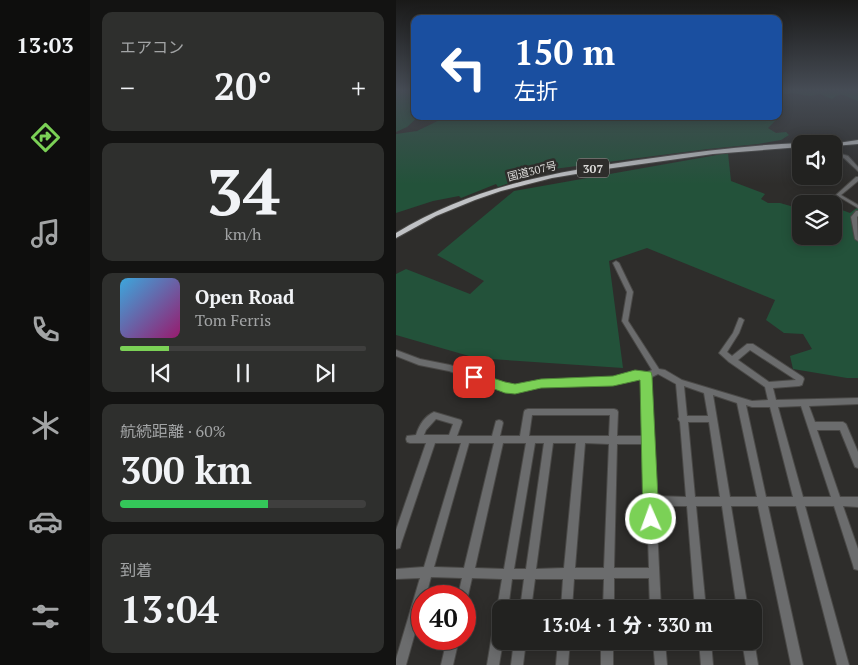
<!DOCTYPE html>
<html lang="ja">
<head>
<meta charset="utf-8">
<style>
  :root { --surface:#222220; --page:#2e2f2d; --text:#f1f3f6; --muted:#a2a4a5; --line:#3f3f3e; --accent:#7bd156 }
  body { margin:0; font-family:"PT Serif","Noto Sans JP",serif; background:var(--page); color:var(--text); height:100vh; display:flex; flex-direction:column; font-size:19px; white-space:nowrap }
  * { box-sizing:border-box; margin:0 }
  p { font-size:16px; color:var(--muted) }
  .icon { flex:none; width:28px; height:28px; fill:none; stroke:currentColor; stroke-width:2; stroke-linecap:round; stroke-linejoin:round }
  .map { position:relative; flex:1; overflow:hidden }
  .sheet { display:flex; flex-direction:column; gap:12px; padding:12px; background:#131312; width:306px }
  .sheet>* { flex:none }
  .hud { position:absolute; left:15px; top:15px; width:371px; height:105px; border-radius:10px; box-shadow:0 2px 12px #0003,0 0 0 1px var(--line); background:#1a4fa0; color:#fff; overflow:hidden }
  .tools { position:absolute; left:396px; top:135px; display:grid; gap:10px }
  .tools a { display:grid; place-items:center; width:50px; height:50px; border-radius:10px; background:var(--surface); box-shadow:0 2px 12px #0003,0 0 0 1px var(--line); font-size:25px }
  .speed { position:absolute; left:15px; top:585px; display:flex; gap:10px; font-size:25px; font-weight:700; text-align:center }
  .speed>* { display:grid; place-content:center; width:65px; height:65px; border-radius:50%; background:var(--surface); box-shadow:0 2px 12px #0003,0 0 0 1px var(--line); line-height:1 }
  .speed .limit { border:8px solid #d22; background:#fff; color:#111 }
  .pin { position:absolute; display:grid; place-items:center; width:42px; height:42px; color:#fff; margin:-21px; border-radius:10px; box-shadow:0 2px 8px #0006 }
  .me { position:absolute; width:55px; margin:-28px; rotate:358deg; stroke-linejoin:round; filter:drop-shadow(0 0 4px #0008) }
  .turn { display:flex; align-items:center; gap:18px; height:105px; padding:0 20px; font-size:22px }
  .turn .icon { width:65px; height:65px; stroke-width:2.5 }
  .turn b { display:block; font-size:35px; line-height:42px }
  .big { font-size:38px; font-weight:800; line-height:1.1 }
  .sheet .card { flex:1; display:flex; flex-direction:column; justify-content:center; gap:8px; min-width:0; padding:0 18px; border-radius:10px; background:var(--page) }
  .sheet .dial { align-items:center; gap:0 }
  .dial b { font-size:65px; line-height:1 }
  .song { display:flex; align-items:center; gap:15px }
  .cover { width:60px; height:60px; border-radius:8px; background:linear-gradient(135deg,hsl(200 70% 55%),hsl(320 70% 35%)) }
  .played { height:5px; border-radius:2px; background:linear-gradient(90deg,var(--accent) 20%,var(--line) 20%) }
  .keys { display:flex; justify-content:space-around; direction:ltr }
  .heat { display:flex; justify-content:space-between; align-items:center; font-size:28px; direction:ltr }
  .charge { height:8px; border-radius:4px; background:linear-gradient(90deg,#34c759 60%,var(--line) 0) }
  .trip { position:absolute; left:96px; top:600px; width:270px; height:50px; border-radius:10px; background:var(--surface); box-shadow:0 2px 12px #0003,0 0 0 1px var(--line); font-weight:800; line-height:50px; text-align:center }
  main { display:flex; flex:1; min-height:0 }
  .tab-bar { display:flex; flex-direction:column; width:90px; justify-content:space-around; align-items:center; background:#0e0e0d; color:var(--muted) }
  .tab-bar .icon { width:35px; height:35px }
  .tab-bar .selected { color:var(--accent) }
  .tab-bar b { font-size:22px; color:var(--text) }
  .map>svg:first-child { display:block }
  .green { fill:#23523a }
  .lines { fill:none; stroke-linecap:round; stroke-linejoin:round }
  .minor-casing { stroke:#4a4947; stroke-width:2 }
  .highway-casing { stroke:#4a4947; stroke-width:2 }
  .minor { fill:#6b6c6d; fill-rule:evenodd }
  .highway { fill:#c0c2c5; fill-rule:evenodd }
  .route { fill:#7bd156; stroke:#508838 }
  .labels { text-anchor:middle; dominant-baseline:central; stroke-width:5; stroke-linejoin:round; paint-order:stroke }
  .far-street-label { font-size:11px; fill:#dddcda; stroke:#2e2d2b }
  .shield { fill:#2e2d2b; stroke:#a8a8a6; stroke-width:1 }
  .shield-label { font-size:12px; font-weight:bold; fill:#dddcda }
</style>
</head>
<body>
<main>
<nav class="tab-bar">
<b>13:03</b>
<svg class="icon selected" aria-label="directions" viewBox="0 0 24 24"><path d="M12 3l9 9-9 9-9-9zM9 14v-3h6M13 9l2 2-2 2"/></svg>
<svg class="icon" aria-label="music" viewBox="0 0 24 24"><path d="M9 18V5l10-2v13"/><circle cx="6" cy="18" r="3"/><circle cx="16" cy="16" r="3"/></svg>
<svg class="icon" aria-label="phone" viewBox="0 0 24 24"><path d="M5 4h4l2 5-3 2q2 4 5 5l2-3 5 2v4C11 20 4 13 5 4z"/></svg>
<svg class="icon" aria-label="climate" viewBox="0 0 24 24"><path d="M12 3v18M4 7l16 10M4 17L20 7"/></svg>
<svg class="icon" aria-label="car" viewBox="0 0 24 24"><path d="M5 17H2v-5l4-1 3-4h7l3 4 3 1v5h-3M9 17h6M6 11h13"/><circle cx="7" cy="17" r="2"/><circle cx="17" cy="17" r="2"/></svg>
<svg class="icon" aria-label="filters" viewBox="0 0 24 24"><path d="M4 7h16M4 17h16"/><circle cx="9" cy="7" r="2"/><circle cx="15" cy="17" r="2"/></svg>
</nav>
<section class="sheet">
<div class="card"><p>エアコン</p>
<div class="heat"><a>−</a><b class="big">20°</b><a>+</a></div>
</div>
<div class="card dial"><b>34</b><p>km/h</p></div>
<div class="card">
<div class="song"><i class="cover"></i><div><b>Open Road</b><p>Tom Ferris</p></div></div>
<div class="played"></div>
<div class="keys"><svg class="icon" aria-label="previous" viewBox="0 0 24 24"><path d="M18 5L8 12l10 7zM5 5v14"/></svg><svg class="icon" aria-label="pause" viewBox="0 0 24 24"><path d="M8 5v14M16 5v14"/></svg><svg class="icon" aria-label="next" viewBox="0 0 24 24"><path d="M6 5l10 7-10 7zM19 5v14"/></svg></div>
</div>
<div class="card"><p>航続距離 · 60%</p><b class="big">300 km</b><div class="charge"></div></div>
<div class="card"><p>到着</p><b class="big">13:04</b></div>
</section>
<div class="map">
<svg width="462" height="665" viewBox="0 0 462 665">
  <rect width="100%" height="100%" fill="#2e2d2b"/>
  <path class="green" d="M0 90H19V116H23L11 127 0 132Z
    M383 90H462V101C451 98 446 90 436 99L424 94 414 96 396 93 383 95Z
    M52 116H382L383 117 372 128 380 133 390 132 393 135 385 140 362 144 312 149 150 170 102 187 100 184 65 198 63 196 37 201 0 213V134L21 131Z
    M332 153 335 181 369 194 365 199 372 203H384L405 209V236H438V210H446L454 213 462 207V378H451L397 369 394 356 416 349 407 334 388 333 370 320 379 300 251 248 213 261 227 368 80 358 0 335V274L10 269 74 294 88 281 41 255 118 191Z"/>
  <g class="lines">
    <g class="minor-casing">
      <path id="minor" d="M422 142H424L426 144H421Z
        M438 152 452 156 462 167V171L448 158 438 154Z
        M460 177H462V181L445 195 462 205V208L440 195Z
        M460 211H462V216L461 217 462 241 459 239 455 217Z
        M220 261 223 263 237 292 232 321 263 369 269 370 286 380 356 401 372 400 369 387 333 362 323 353 337 333 343 318H345L348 320 343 333 331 352 336 356 351 344H357L407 377 408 379 406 385 403 386 377 388 380 400 462 398V404L413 406 419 422H447L450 424 462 452V468L459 467 444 430H421L444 497H462V507L447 506 462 549V570L458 569 457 565 438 506H409L453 665H441L400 506H372L407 665H395L362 506H335L352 609H341L326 506H300L310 609H299L291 506H260L265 609H254L253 578H218V609H207L208 579H178L176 609H165L167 579H139L135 609H124L128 579H116L112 609H105V641H107L103 665H91L99 617 102 613 101 609 106 579 76 578 71 600 69 601V596H62L66 578 35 577 30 596H26V608L10 665H0V659L24 578 0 579V569L28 567 65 443H39L5 544 4 548 0 549V530L30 443H14L11 442 10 439 11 436 20 435C23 425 29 416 38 412L65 420 66 422 61 436H96L100 421 103 420 106 421 107 423 104 436H124L128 412 129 410 132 409H218L221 410 222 412 221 436H248L246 379 239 378 217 384 145 387 119 392 109 390 53 371 23 365 0 356V350L24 359 54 365 109 384 119 386 145 381 217 378 239 372 249 373 256 370 226 321 231 292 217 263ZM354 350 400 380 373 382 342 360ZM262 374 280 384 283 417 282 419 284 422 290 497 260 496 254 378ZM288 386 308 393 312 416H291ZM317 395 341 403 361 497H334ZM350 405 356 407H374L397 497H370ZM405 406 435 497H407L382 407ZM136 415H214L213 436H133ZM40 419 57 424 53 435H28L30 430ZM292 422H313L324 497H299ZM73 443H98L68 568 38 567ZM107 443H130L108 569 79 568ZM139 443H148L130 569H118ZM157 443H180L168 568 140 569ZM189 443 213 444 208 568H179ZM221 444H249L251 498 249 501 251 504 253 568H218Z
        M51 639H63L57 665H45Z
        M358 640 362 665H350L346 641Z
        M118 641H130L127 665H115Z
        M162 641H174L172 665H160Z
        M205 641H217V665H205Z
        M257 641H269L271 665H259Z
        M303 641H315L317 665H305Z"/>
    </g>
    <g class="highway-casing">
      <path id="highway" d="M462 140V144L438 146V144H435Z
        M405 143 407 144H405V147L317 154 210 169 156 178 105 191 79 200 40 216 0 238V233C78 185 168 170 257 158 306 151 355 145 405 143Z"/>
    </g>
    <use href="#minor" class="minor"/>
    <use href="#highway" class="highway"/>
  </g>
  <linearGradient id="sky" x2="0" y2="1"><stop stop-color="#191918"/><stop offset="0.49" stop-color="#464c55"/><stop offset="1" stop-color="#464c55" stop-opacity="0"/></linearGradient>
  <rect width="462" height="184" fill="url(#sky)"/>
  <path class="route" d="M239 370 255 372 256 376 263 519 261 525 255 527 249 525 247 519 244 380 217 386 145 388 119 394 109 393 74 380 72 377 74 373 78 372 109 382 119 384 145 379 217 376Z"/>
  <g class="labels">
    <g class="far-street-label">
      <text transform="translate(136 171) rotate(-14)">国道307号</text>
    </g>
    <rect class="shield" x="181" y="158.5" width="32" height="19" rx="4"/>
    <g class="shield-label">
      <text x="197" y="168">307</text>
    </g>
  </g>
</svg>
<div class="tools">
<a><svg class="icon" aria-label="sound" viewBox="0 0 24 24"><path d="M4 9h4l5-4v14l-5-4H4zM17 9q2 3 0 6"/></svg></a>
<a><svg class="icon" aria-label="layers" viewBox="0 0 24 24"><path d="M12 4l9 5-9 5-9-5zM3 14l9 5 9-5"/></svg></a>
</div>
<div class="speed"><div class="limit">40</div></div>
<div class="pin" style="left:78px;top:377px;background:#d93025"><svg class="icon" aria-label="arrive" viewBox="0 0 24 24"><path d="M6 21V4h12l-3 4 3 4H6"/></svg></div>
<svg class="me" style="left:255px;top:519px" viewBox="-20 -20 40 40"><circle r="17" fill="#7bd156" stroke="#fff" stroke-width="3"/><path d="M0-11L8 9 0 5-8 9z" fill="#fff"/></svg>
<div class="trip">13:04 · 1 分 · 330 m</div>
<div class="hud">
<div class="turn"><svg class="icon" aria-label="left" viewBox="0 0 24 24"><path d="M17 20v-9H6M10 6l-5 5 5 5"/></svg><div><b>150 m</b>左折</div></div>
</div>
</div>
</main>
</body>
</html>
